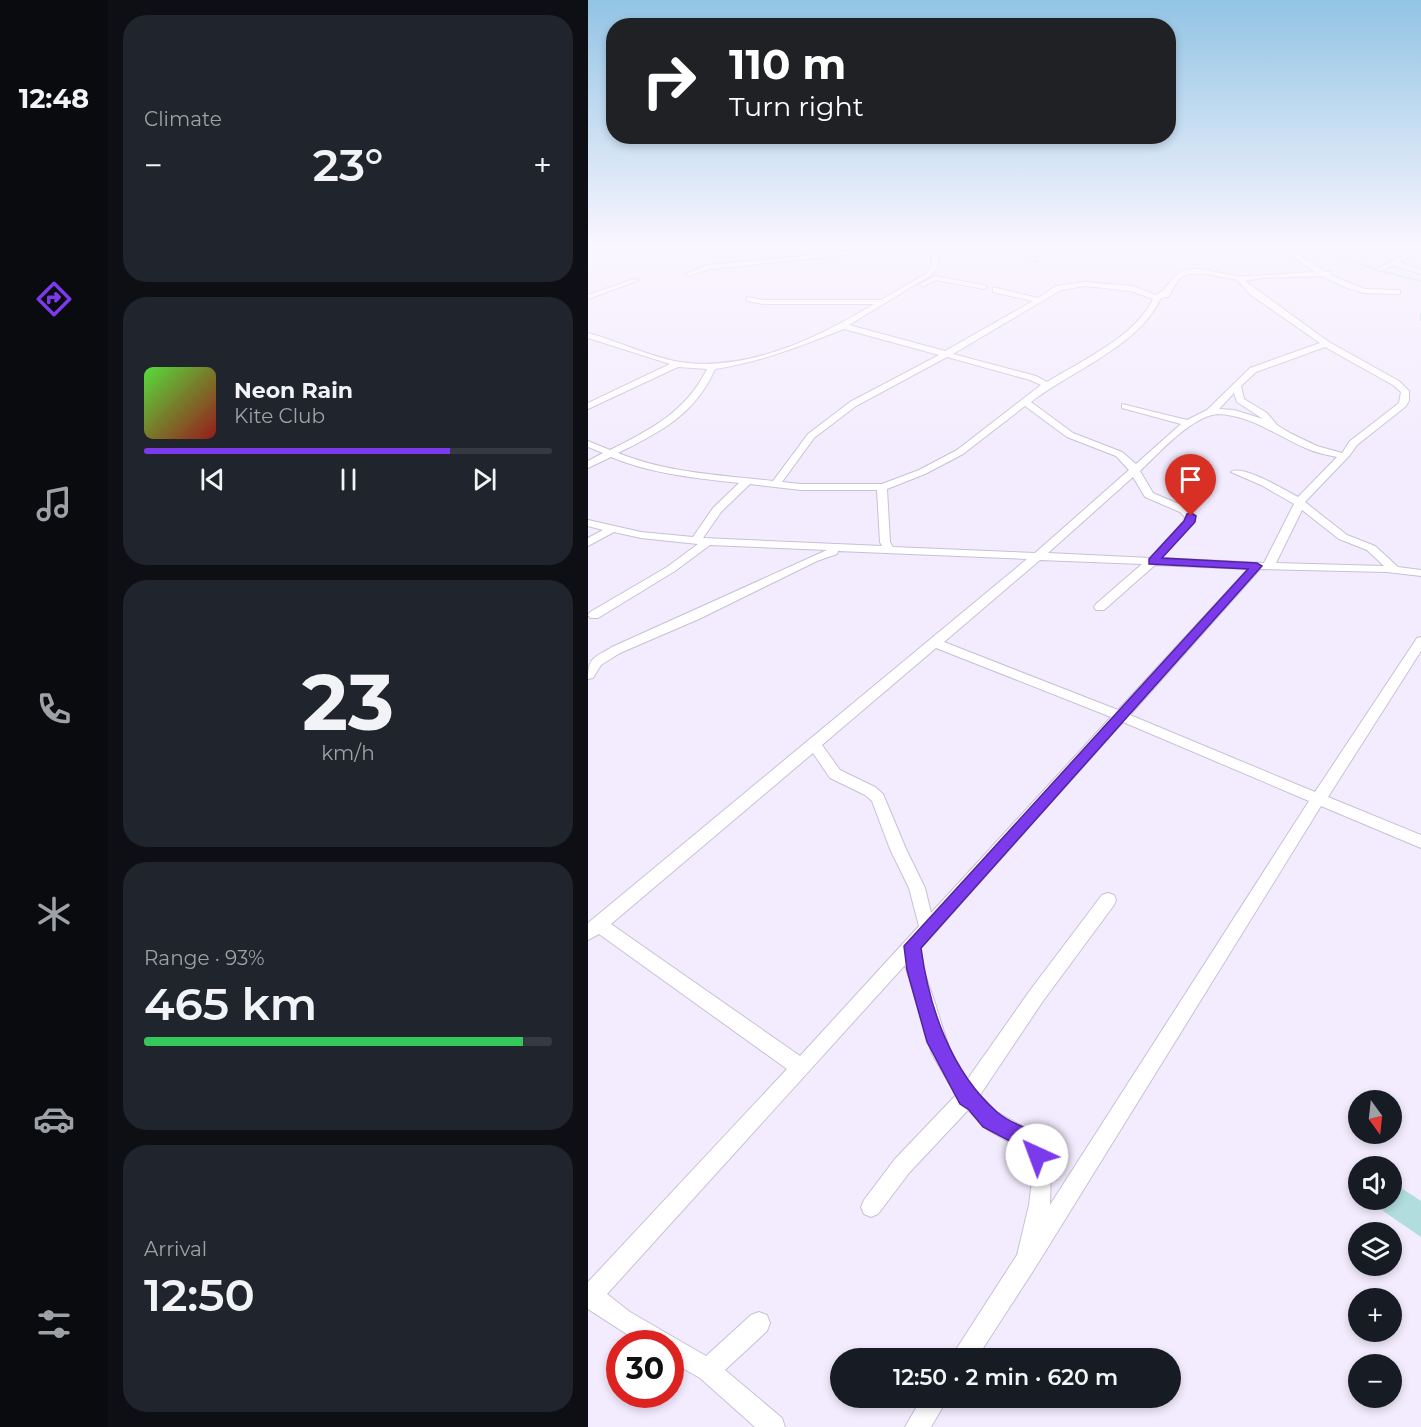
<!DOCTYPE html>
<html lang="en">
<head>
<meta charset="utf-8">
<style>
  :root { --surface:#171b24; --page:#20242c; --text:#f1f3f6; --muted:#9ea1a6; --line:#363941; --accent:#7c3aed }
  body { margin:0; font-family:Montserrat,sans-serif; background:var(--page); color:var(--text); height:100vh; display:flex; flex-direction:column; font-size:22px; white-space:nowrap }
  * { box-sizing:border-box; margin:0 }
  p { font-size:20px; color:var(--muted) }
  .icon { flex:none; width:33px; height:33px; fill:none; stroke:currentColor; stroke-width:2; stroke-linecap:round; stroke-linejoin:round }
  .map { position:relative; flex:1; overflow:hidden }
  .drawer { display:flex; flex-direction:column; gap:15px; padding:15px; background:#0d0f14; width:480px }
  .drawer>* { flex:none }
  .hud { position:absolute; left:18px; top:18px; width:570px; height:126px; border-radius:24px; box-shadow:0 3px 9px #0003; background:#202124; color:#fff; overflow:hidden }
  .needle { width:39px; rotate:165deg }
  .controls { position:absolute; left:760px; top:1090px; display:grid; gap:12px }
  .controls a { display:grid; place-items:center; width:54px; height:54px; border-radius:50%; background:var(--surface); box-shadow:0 3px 9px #0003; font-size:30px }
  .speed { position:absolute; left:18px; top:1330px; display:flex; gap:12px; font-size:30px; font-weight:700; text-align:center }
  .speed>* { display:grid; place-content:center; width:78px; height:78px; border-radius:50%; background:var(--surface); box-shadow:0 3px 9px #0003; line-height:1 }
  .speed .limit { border:9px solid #d22; background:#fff; color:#111 }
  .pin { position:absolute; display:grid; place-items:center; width:51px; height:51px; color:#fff; margin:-62px -26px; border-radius:50% 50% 50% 0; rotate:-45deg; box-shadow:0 0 6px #0007 }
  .pin .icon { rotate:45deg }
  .me { position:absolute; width:66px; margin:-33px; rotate:317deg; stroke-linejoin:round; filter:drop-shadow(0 0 4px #0008) }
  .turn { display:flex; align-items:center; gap:21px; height:126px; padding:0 24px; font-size:27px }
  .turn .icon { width:78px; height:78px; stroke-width:2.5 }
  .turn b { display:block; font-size:42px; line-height:51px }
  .big { font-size:45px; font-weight:600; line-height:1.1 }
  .drawer .widget { flex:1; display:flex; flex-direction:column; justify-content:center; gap:9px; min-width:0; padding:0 21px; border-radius:24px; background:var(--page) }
  .drawer .dial { align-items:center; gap:0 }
  .dial b { font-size:78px; line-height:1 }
  .song { display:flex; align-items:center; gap:18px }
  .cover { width:72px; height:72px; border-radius:9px; background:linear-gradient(135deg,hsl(110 70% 55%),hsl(0 70% 35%)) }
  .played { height:6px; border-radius:3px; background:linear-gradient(90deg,var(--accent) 75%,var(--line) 75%) }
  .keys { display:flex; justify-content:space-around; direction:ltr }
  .heat { display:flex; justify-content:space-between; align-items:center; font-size:33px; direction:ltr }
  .charge { height:9px; border-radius:4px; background:linear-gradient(90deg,#34c759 93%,var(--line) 0) }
  .trip { position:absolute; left:242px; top:1348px; width:351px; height:60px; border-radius:30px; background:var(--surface); box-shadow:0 3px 9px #0003; font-weight:600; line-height:60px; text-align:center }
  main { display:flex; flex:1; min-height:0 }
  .tab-bar { display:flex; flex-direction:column; width:108px; justify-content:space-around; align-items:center; background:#090b0e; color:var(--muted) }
  .tab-bar .icon { width:42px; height:42px }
  .tab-bar .current { color:var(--accent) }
  .tab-bar b { font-size:27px; color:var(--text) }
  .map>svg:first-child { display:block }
  .water { fill:#b2dddf }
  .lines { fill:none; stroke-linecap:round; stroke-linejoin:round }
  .stream { stroke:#b2dddf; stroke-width:2 }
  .minor-casing { stroke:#c8c0d5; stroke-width:2 }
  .minor { fill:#fff; fill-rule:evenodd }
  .route { fill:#7c3aed; stroke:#51269a; stroke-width:1.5 }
</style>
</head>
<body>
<main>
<nav class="tab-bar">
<b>12:48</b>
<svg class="icon current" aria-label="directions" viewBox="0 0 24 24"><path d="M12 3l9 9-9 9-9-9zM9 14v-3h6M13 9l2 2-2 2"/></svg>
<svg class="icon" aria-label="music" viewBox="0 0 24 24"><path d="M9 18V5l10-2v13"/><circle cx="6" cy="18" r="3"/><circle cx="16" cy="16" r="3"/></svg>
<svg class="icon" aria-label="phone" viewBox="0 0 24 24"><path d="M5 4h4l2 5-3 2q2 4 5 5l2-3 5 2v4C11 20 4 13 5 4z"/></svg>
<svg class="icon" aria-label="climate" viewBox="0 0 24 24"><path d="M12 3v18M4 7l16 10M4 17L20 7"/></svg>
<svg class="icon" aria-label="car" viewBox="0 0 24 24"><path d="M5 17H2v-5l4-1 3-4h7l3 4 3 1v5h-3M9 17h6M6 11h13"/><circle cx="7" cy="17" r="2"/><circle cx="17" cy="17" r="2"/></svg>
<svg class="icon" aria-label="filters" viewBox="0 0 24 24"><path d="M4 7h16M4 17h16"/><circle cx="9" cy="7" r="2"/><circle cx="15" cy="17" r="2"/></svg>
</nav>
<section class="drawer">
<div class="widget"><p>Climate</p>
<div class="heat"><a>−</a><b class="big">23°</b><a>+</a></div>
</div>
<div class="widget">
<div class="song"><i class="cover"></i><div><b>Neon Rain</b><p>Kite Club</p></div></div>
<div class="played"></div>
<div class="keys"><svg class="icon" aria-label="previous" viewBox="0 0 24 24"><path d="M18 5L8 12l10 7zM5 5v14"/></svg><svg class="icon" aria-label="pause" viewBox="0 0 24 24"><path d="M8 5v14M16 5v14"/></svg><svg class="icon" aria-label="next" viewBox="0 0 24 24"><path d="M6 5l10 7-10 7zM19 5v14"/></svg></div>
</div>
<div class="widget dial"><b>23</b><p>km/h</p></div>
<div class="widget"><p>Range · 93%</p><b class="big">465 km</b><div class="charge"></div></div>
<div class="widget"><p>Arrival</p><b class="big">12:50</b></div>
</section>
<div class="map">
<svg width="833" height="1427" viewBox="0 0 833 1427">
  <rect width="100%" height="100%" fill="#f3ecfe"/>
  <path class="water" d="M804 1182 833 1201V1237L779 1200H804Z"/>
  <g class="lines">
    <path class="stream" d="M735 247C766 265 799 273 833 281
      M833 314V320"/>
    <g class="minor-casing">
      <path id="minor" d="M312 247H334L122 269 100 276 97 274 121 265Z
        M344 247H350V266L343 275 261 325 357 351 445 301 405 292V288H408L450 298 468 286 497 282 545 286 567 295C581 291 583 273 598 270 617 266 635 276 653 276 678 276 703 273 727 272L691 247H698L736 271 743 272 742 275 777 289 812 290V294H809L776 293 759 288 733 276 675 278 657 281 741 342 811 381 821 391V401L817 407 769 445 762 455 717 502 759 535 787 546 810 567 833 570V576L799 572 672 569 542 715 727 792 829 638 833 637V651L740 797 833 835V848L733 806 447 1268 388 1359H362L429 1255 441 1205 444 1180 441 1159 433 1149 400 1130 380 1110 321 1173 290 1214 283 1217 276 1214 273 1207 276 1200 307 1159 368 1095 344 1054 317 965 19 1294 42 1312 118 1356 163 1315 171 1312 179 1315 182 1323 179 1331 137 1370 194 1418 197 1427H167L112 1378 82 1361V1344H54L0 1309V1282L199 1069 11 934 0 940V923L439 559 250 551 249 554 229 561 111 619 32 653 13 665 5 678 0 679C0 657 6 658 24 647L239 550 122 545 87 571 10 618H2L0 615 2 612 79 567 110 544 53 538 26 532 0 546V538L15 530 0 526V520L53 532 105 537 125 508 151 483C107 478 64 474 23 457L0 468V461L15 453 0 447V441L22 450C62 430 99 411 119 369L90 367 0 409V403L82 364 0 338V333C30 341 62 357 92 362 159 372 230 338 286 304H175L159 301V297L175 300H293L339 273 344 266ZM599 274H619L650 280 651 282 663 295 732 343 662 368 619 410 599 420 534 404V408L593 424 548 464 534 452 485 433 443 402C483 371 551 346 573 298L580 297 591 279ZM497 286 543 291 565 299C548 336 493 361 459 382L448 376 365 354 473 290ZM256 329 351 355 262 402 220 434 185 481C133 475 79 473 30 453 73 432 107 414 127 369 173 362 213 346 256 329ZM737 347 805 385 813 392 811 403 762 441 754 453 729 446 702 433 689 425 679 413 656 399 653 386 668 372ZM359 357 442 380 453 385 369 450 331 470 294 484H213L194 482 226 438 268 406ZM646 393 649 402 675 419 646 410 631 409ZM437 406 479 437 528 456 541 470 447 553 305 547 302 542 299 489 337 474 375 454ZM629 414C664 415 690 437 722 450 730 453 740 455 749 457L710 497C697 490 654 464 643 472L673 485 706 504 676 563 573 558 605 524 608 516 600 508 565 493 552 471C571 453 603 417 629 414ZM545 477 557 497 592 512 597 517 596 521 562 558 460 553ZM162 484 213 490H289L292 542 294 546 115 538 133 512ZM714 510 751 539 779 550 796 566 688 563ZM452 560 554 564 508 604 506 607 508 610H516L567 565 660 569 530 710 356 642ZM348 648 523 717 343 913 337 888 318 849 295 794 287 787 252 770 234 745ZM535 722 721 801 462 1205 463 1168 453 1141 441 1130 407 1111 392 1095 455 1001 526 905 528 900 526 895 520 893 514 895 443 989 379 1080C361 1056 356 1031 347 1003 341 985 333 968 333 948ZM225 753 242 778 277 795 284 801 302 849 321 888 331 926 212 1056 23 924Z
        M433 247H439L449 261H445Z
        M833 248V252L811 262 833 270V274L805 265 791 271 788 269Z
        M347 276 395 285 399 287 395 289 348 280 336 286 330 285Z
        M46 279 51 280 0 299V295Z
        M334 1398H360L343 1427H317Z"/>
    </g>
    <use href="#minor" class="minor"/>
  </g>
  <linearGradient id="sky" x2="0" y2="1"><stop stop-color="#92c4e4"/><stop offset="0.55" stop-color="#faf6ff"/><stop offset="1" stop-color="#faf6ff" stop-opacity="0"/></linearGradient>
  <rect width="833" height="447" fill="url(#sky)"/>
  <path class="route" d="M603 513 608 516 607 522 574 558 669 563 674 566 333 948C341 1007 363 1072 409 1112 431 1131 445 1121 460 1155L457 1162 449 1165 442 1162 431 1146 395 1127 381 1110 372 1104 339 1042 319 970 316 946 660 569 561 564V559L596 521 599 514Z"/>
</svg>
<div class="controls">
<a><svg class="needle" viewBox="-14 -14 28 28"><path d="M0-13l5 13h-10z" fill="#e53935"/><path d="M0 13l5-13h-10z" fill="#9ea1a6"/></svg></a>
<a><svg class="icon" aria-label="sound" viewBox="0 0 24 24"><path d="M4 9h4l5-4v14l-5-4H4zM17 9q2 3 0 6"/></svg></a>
<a><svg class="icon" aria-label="layers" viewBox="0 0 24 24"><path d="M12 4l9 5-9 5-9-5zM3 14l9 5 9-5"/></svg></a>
<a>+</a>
<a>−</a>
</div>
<div class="speed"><div class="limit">30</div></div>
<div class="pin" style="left:603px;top:516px;background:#d93025"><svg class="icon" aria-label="arrive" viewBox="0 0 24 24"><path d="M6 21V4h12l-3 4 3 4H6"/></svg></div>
<svg class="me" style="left:449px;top:1155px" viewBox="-20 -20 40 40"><circle r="19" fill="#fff"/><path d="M0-13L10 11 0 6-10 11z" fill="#7c3aed"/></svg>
<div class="trip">12:50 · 2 min · 620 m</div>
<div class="hud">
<div class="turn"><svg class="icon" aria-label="right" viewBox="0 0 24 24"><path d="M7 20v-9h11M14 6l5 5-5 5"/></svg><div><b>110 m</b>Turn right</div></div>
</div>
</div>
</main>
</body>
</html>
